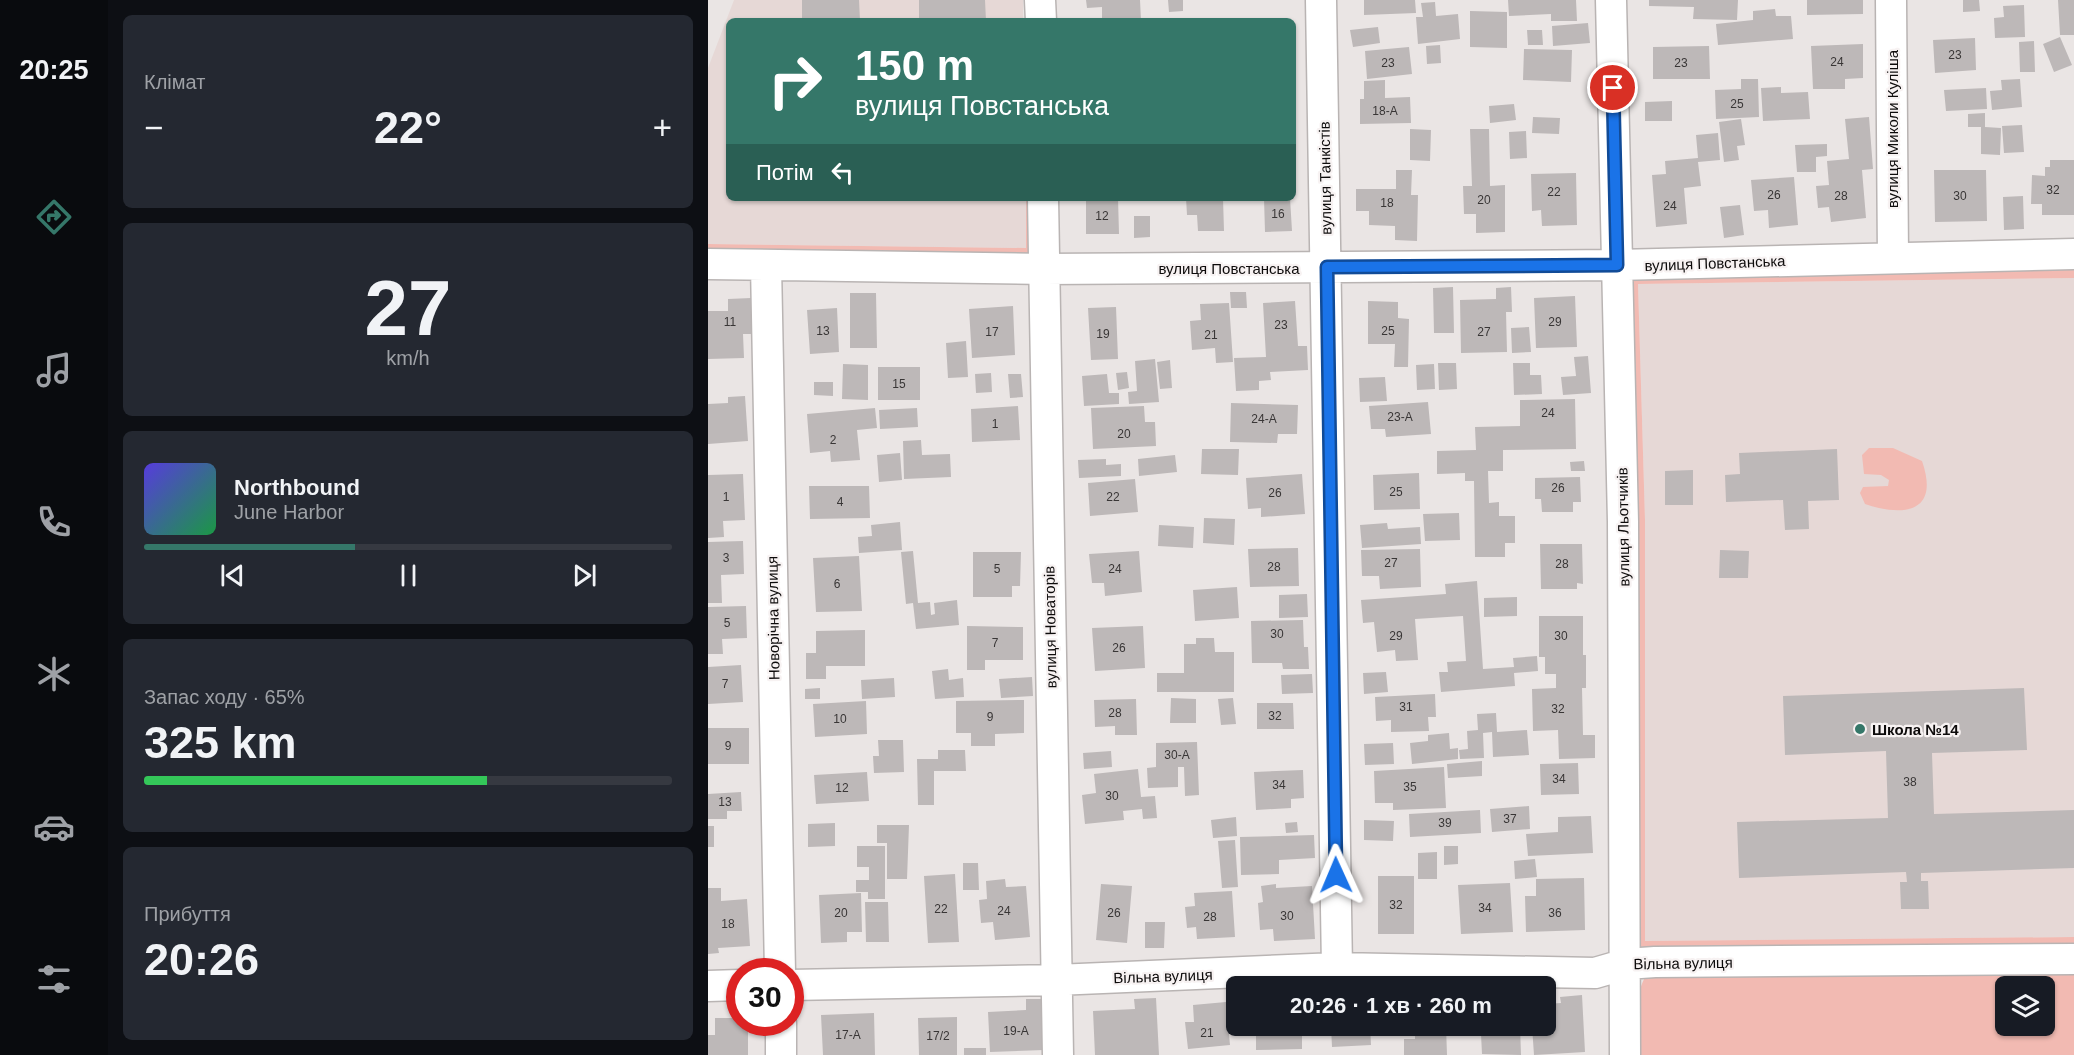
<!DOCTYPE html>
<html lang="uk">
<head>
<meta charset="utf-8">
<style>
  :root { --surface:#171b24; --page:#242831; --text:#f1f3f6; --muted:#9ea1a6; --line:#363941; --accent:#357769 }
  body { margin:0; font-family:Helvetica,sans-serif; background:var(--page); color:var(--text); height:100vh; display:flex; flex-direction:column; font-size:22px; white-space:nowrap }
  * { box-sizing:border-box; margin:0 }
  p { font-size:20px; color:var(--muted) }
  .icon { flex:none; width:33px; height:33px; fill:none; stroke:currentColor; stroke-width:2; stroke-linecap:round; stroke-linejoin:round }
  .map { position:relative; flex:1; overflow:hidden }
  .sheet { display:flex; flex-direction:column; gap:15px; padding:15px; background:#0d0f14; width:600px }
  .sheet>* { flex:none }
  .banner { position:absolute; left:18px; top:18px; width:570px; height:183px; border-radius:9px; box-shadow:0 2px 4px #0004; background:#357769; color:#fff; overflow:hidden }
  .buttons { position:absolute; left:1287px; top:976px; display:grid; gap:12px }
  .buttons a { display:grid; place-items:center; width:60px; height:60px; border-radius:9px; background:var(--surface); box-shadow:0 2px 4px #0004; font-size:30px }
  .speed { position:absolute; left:18px; top:958px; display:flex; gap:12px; font-size:30px; font-weight:700; text-align:center }
  .speed>* { display:grid; place-content:center; width:78px; height:78px; border-radius:50%; background:var(--surface); box-shadow:0 2px 4px #0004; line-height:1 }
  .speed .limit { border:9px solid #d22; background:#fff; color:#111 }
  .pin { position:absolute; display:grid; place-items:center; width:51px; height:51px; color:#fff; margin:-26px; border:3px solid #fff; border-radius:50%; box-shadow:0 2px 6px #0007 }
  .me { position:absolute; width:66px; margin:-33px; rotate:359deg; stroke-linejoin:round; filter:drop-shadow(0 0 4px #0008) }
  .turn { display:flex; align-items:center; gap:21px; height:126px; padding:0 30px; font-size:27px }
  .turn .icon { width:78px; height:78px; stroke-width:2.5 }
  .turn b { display:block; font-size:42px; line-height:51px }
  .then { display:flex; align-items:center; height:57px; padding:0 30px; background:#0003; gap:12px; font-size:22px }
  .big { font-size:45px; font-weight:600; line-height:1.1 }
  .sheet .widget { flex:1; display:flex; flex-direction:column; justify-content:center; gap:9px; min-width:0; padding:0 21px; border-radius:9px; background:var(--page) }
  .sheet .dial { align-items:center; gap:0 }
  .dial b { font-size:78px; line-height:1 }
  .song { display:flex; align-items:center; gap:18px }
  .cover { width:72px; height:72px; border-radius:9px; background:linear-gradient(135deg,hsl(250 70% 55%),hsl(140 70% 35%)) }
  .played { height:6px; border-radius:3px; background:linear-gradient(90deg,var(--accent) 40%,var(--line) 40%) }
  .keys { display:flex; justify-content:space-around; direction:ltr }
  .heat { display:flex; justify-content:space-between; align-items:center; font-size:33px; direction:ltr }
  .charge { height:9px; border-radius:4px; background:linear-gradient(90deg,#34c759 65%,var(--line) 0) }
  .trip { position:absolute; left:518px; top:976px; width:330px; height:60px; border-radius:9px; background:var(--surface); box-shadow:0 2px 4px #0004; font-weight:600; line-height:60px; text-align:center }
  main { display:flex; flex:1; min-height:0 }
  .dock { display:flex; flex-direction:column; width:108px; justify-content:space-around; align-items:center; background:#090b0e; color:var(--muted) }
  .dock .icon { width:42px; height:42px }
  .dock .active { color:var(--accent) }
  .dock b { font-size:27px; color:var(--text) }
  .map>svg:first-child { display:block }
  .built { fill:#e6d8d6 }
  .green { fill:#f2bab2; fill-rule:evenodd }
  .building { fill:#bdb8b8 }
  .lines { fill:none; stroke-linecap:round; stroke-linejoin:round }
  .minor-casing { stroke:#b9b4b3; stroke-width:33 }
  .minor { stroke:#fff; stroke-width:30 }
  .route-casing { stroke:#114b97; stroke-width:15 }
  .route { stroke:#1a73e8; stroke-width:10 }
  .poi-dot { fill:#357769; stroke:#f7f2f2; stroke-width:2 }
  .labels { text-anchor:middle; dominant-baseline:central; stroke-width:4.5; stroke-linejoin:round; paint-order:stroke }
  .number-label { font-size:12px; fill:#393636 }
  .street-label { font-size:15px; fill:#0d0b0b; stroke:#f7f2f2 }
  .poi-label { font-size:15px; font-weight:bold; fill:#0d0b0b; stroke:#f7f2f2; text-anchor:start }
</style>
</head>
<body>
<main>
<nav class="dock">
<b>20:25</b>
<svg class="icon active" aria-label="directions" viewBox="0 0 24 24"><path d="M12 3l9 9-9 9-9-9zM9 14v-3h6M13 9l2 2-2 2"/></svg>
<svg class="icon" aria-label="music" viewBox="0 0 24 24"><path d="M9 18V5l10-2v13"/><circle cx="6" cy="18" r="3"/><circle cx="16" cy="16" r="3"/></svg>
<svg class="icon" aria-label="phone" viewBox="0 0 24 24"><path d="M5 4h4l2 5-3 2q2 4 5 5l2-3 5 2v4C11 20 4 13 5 4z"/></svg>
<svg class="icon" aria-label="climate" viewBox="0 0 24 24"><path d="M12 3v18M4 7l16 10M4 17L20 7"/></svg>
<svg class="icon" aria-label="car" viewBox="0 0 24 24"><path d="M5 17H2v-5l4-1 3-4h7l3 4 3 1v5h-3M9 17h6M6 11h13"/><circle cx="7" cy="17" r="2"/><circle cx="17" cy="17" r="2"/></svg>
<svg class="icon" aria-label="filters" viewBox="0 0 24 24"><path d="M4 7h16M4 17h16"/><circle cx="9" cy="7" r="2"/><circle cx="15" cy="17" r="2"/></svg>
</nav>
<section class="sheet">
<div class="widget"><p>Клімат</p>
<div class="heat"><a>−</a><b class="big">22°</b><a>+</a></div>
</div>
<div class="widget dial"><b>27</b><p>km/h</p></div>
<div class="widget">
<div class="song"><i class="cover"></i><div><b>Northbound</b><p>June Harbor</p></div></div>
<div class="played"></div>
<div class="keys"><svg class="icon" aria-label="previous" viewBox="0 0 24 24"><path d="M18 5L8 12l10 7zM5 5v14"/></svg><svg class="icon" aria-label="pause" viewBox="0 0 24 24"><path d="M8 5v14M16 5v14"/></svg><svg class="icon" aria-label="next" viewBox="0 0 24 24"><path d="M6 5l10 7-10 7zM19 5v14"/></svg></div>
</div>
<div class="widget"><p>Запас ходу · 65%</p><b class="big">325 km</b><div class="charge"></div></div>
<div class="widget"><p>Прибуття</p><b class="big">20:26</b></div>
</section>
<div class="map">
<svg width="1366" height="1055" viewBox="0 0 1366 1055">
  <rect width="100%" height="100%" fill="#eae5e4"/>
  <path class="built" d="M26 0H315V21H21V198H318L319 248 0 244V68Z
    M1366 278V937L937 941V520L930 284Z"/>
  <path class="green" d="M318 198H330L324 257 0 256V244L318 248Z
    M1366 263V278L930 284 937 520V941L1366 937V951L942 955 930 948 923 283 927 273Z
    M1161 448H1185L1214 461C1232 513 1196 517 1157 504L1152 493 1155 487 1180 486 1181 480 1173 475 1156 474 1154 455Z
    M1366 968V1055H930C930 1035 925 986 941 973ZM1298 987H1336V1026H1298Z"/>
  <path class="building" d="M94 0H151L152 21H94Z
    M211 0H277L278 21H211Z
    M378 0H432L433 21H394V7L379 8Z
    M460 0H475V11L461 12Z
    M656 0H707L708 13 656 15Z
    M800 0H868L869 21H843V14L801 16Z
    M941 0H1030L1029 20 985 19 986 7 941 6Z
    M1099 0H1155V14L1099 15Z
    M1255 0H1271L1272 11 1255 12Z
    M1350 0H1366V35H1352Z
    M727 2 728 16 750 14 752 39 710 44 708 17H715L713 3Z
    M1316 5 1317 37 1287 38 1286 18 1296 17 1295 6Z
    M1067 9 1068 16H1083L1085 39 1010 45 1008 24 1045 20V11Z
    M762 11 799 12V48L762 47Z
    M880 23 882 43 845 46 844 26Z
    M670 27 672 43 645 47 642 30Z
    M819 30H834L835 45H820Z
    M1352 37 1364 65 1346 72 1335 44Z
    M1267 38 1268 70 1227 73 1225 40Z
    M1326 41 1327 72H1312L1311 42Z
    M1155 44V78L1137 79V89H1105L1103 46Z
    M732 45 733 63 719 64 718 46Z
    M1001 46 1002 79H945V47Z
    M701 47 704 74 659 79 657 51Z
    M816 49 864 50 863 82 815 80Z
    M1033 79H1050L1051 117 1008 119 1007 90 1033 89Z
    M1312 79 1314 107 1284 110 1282 91 1294 90 1293 80Z
    M677 80V98L702 97 703 123 652 124V99H656V81Z
    M1073 87V93L1100 92 1102 119 1055 121 1053 88Z
    M1278 88 1279 109 1238 111 1236 90Z
    M964 101V121H937V102Z
    M806 104 808 120 782 123 781 106Z
    M1277 113V127L1293 128 1292 155 1273 154V127H1260V114Z
    M825 117 852 118 851 134 824 133Z
    M1161 117 1165 169 1154 170 1158 218 1123 222 1121 207 1110 208 1108 186 1121 185 1119 161 1141 159 1137 119Z
    M1033 119 1037 145 1029 146 1031 160 1016 162 1011 122Z
    M1314 125 1316 152 1296 153 1294 126Z
    M702 129 723 130 722 161 702 160Z
    M762 129H781L782 186 797 185V232L768 233V214H756L755 186H764Z
    M818 131 819 158 802 159 801 132Z
    M1010 133 1012 160 990 162 993 186 976 188 979 224 948 227 944 175 958 174 957 161 990 158 988 135Z
    M1119 144V156L1108 157V172H1089L1087 145Z
    M1342 160H1366V215H1334V204H1323L1324 175 1337 176V167H1342Z
    M688 170H704L703 195H710L709 241 687 240V226L661 225V211H648V189H688Z
    M1226 170H1278L1279 221 1227 222Z
    M868 173 869 225 834 226 833 210 824 211 823 174Z
    M1086 177 1090 225 1061 228 1060 210 1046 211 1043 180Z
    M1315 196 1316 229 1296 230 1295 197Z
    M378 198H410L411 234H378Z
    M478 198H515L516 231H490L489 215H479Z
    M556 198H582L584 231 557 232Z
    M1032 205 1036 235 1016 238 1012 207Z
    M426 216H442V237L426 238Z
    M745 287 746 333H726L725 288Z
    M803 287 804 312H798L799 352 753 353 752 300 788 299V288Z
    M522 292H538L539 308H523Z
    M142 293H168L169 348H142Z
    M867 296 869 347 828 348 826 298Z
    M43 298 44 334H35L36 358 0 359V311H20V299Z
    M587 301 590 346H599L600 370 562 372 563 380 551 381V390L528 391 526 358 558 357 555 303Z
    M660 301 690 302V318L701 319 700 367H686L687 344H660Z
    M521 303 525 362 508 363 507 348 484 350 482 321 493 320 492 304Z
    M305 306 307 355 264 358 261 309Z
    M408 307 410 359 383 360 380 308Z
    M129 308 131 352 102 354 99 310Z
    M821 327 823 352 804 353 803 328Z
    M258 341 260 377 240 378 238 343Z
    M880 356 883 393 855 395 853 377 868 376 866 357Z
    M447 359 451 402 421 404 420 392 429 391 427 361Z
    M462 360 464 388 452 389 449 362Z
    M730 363H748L749 389 731 390Z
    M805 363H822V375H833L834 394 806 395Z
    M135 364 160 365V400L134 399Z
    M726 364 727 389 709 390 708 365Z
    M170 367H212V400H170Z
    M419 372 421 388 410 390 408 373Z
    M283 373 284 392 268 393 267 374Z
    M300 374H313L315 397 302 398Z
    M399 374 401 393H411V404L376 406 374 376Z
    M677 377 679 401 652 402 651 378Z
    M106 382H125V396L106 395Z
    M37 396 40 441 0 444V404L20 403V397Z
    M867 399 868 449 795 450V471H780L781 503 791 502V516H807V543H797V557H767L766 481H757V473L729 474V451L768 450 767 427 812 426V400Z
    M720 402 723 434 678 437 677 429H663L661 406Z
    M523 403 590 405 589 434H570L569 443 522 442Z
    M310 406 312 440 264 442 263 409Z
    M436 406 437 422H447L448 446 385 449 383 408Z
    M167 408 169 428 149 430 152 460 123 462 122 451 102 453 99 414Z
    M209 408 210 427 172 429 171 410Z
    M213 440 214 455 242 454 243 477 196 479 195 441Z
    M494 449H531L530 475 493 474Z
    M1129 449 1131 500 1100 501 1101 529 1077 530 1075 500 1018 502 1017 475 1032 474 1031 453Z
    M192 453 194 480 171 482 169 455Z
    M467 455 469 472 431 476 430 459Z
    M398 459V465L413 464V476L371 478 370 460Z
    M876 461 877 471H863L862 462Z
    M985 470V505H957V471Z
    M711 473 712 509 666 510 665 475Z
    M35 474 37 520 15 521 16 537 0 538V475Z
    M594 474 597 514 553 517V508L540 509 538 478Z
    M872 477 873 502H865V512H834L833 499H827V478Z
    M427 479 430 512 382 516 380 483Z
    M101 486H161L162 518 102 519Z
    M751 513 752 540 717 541 715 514Z
    M496 518 527 519 526 545 495 543Z
    M192 522 194 550 151 553 150 537 164 536 163 525Z
    M679 523 680 529 712 527 713 544 654 548 652 525Z
    M451 525 486 527 485 548 450 546Z
    M35 541 36 574 13 575 14 603H0V542Z
    M832 544H874L875 584 869 583V589H833Z
    M590 548 591 586 542 587 540 549Z
    M712 549 713 587 672 589 671 576H654L653 550Z
    M1012 550 1041 551 1040 578H1011Z
    M205 551 210 603 222 602 223 615 227 614 226 603 249 600 251 625 208 629 205 603 198 604 193 552Z
    M431 551 434 592 397 596 396 583H384L381 554Z
    M265 552H313L312 586H304V597H265Z
    M151 556 154 611 108 612 105 558Z
    M769 581 775 669 806 667 805 658 829 656 830 671 806 673 807 686 733 692 731 672H740L739 662 758 661 755 616 707 619 710 660 688 661 687 650 669 652 666 622 655 623 653 600 738 594 737 584Z
    M529 587 531 618 487 621 485 590Z
    M599 594 600 617 571 618V595Z
    M809 597V616L776 617V598Z
    M38 606 39 638 14 639 15 654H0V607Z
    M831 616H875V655H878V688H874L875 735H887V758L851 759 850 730 825 731 824 689 848 688V674H837V657H831Z
    M595 620 596 647H600L601 669H575L574 663H544L543 621Z
    M259 626 315 627V660H277V670H259Z
    M435 626 437 668 387 671 384 628Z
    M157 630V666H118V679H98V653H108V631Z
    M488 638H506L507 652H526V692H449V673H476V644H488Z
    M33 665 35 702 0 704V667Z
    M240 669 241 680 255 678 256 697 227 699 224 671Z
    M678 672 680 692 656 694 655 673Z
    M604 674 605 693 574 694 573 675Z
    M324 677 325 696 293 698 291 679Z
    M186 678 187 697 154 699 153 680Z
    M112 688V699H97V689Z
    M1316 688 1319 750 1224 753 1226 814 1366 810V868L1213 873V881H1220L1221 909H1193L1192 882H1199L1198 872 1031 878 1029 822 1180 818 1178 751 1077 755 1075 696Z
    M727 694 728 717H720L721 731 683 732V720L668 721 667 697Z
    M463 698 488 699V723H462Z
    M525 698 528 724 513 725 510 699Z
    M428 699 429 735H407V726L387 727 386 700Z
    M316 700V733L287 734V746H263V733H248V701Z
    M158 701 159 734 107 737 105 704Z
    M549 703H585L586 729H549Z
    M788 713 789 732 819 730 821 755 785 757 784 732 775 733 776 758 752 759 751 750 760 749 759 731 770 730 769 714Z
    M0 728H41V764H0Z
    M741 733 742 749 750 748V759L704 764 702 743 720 741V735Z
    M170 740H195L196 772 166 773 165 756H171Z
    M489 742 491 795 477 796 476 767H470V787L440 788 439 768 448 767V743Z
    M685 743 686 764 657 765 656 744Z
    M230 750H257L258 771H226V805H210L209 759H230Z
    M403 751 404 767 376 769 375 753Z
    M774 761V776L740 778 739 764Z
    M870 763 871 794 833 795 832 764Z
    M736 767 738 808 685 810V803H667L666 771Z
    M430 769 433 797 447 796 449 818 435 819 434 809 415 811 416 820 377 824 374 795 388 793 386 774Z
    M595 770 596 798 583 799V808L548 810 546 772Z
    M159 772 161 801 108 804 106 775Z
    M33 792 34 811H19V819H0V794Z
    M821 806 822 829 784 832 782 809Z
    M772 810 773 833 702 837 701 814Z
    M883 816 885 853 820 856 818 834 850 832V817Z
    M528 817 529 836 505 838 503 820Z
    M656 820 686 821 685 841 656 840Z
    M589 822 590 832 578 833 577 823Z
    M127 823V846L100 847V824Z
    M169 825H201L199 879H179V843H169Z
    M0 826H6V847H0Z
    M606 835 607 858 571 860V874L533 875 532 837Z
    M527 840 530 887 514 888 510 841Z
    M149 846H177V899H160V892H148V880H161V867H149Z
    M736 846H750V864L736 865Z
    M729 852V879H710V853Z
    M827 859 829 877 807 879 806 861Z
    M255 863H270L271 890H255Z
    M247 874 251 942 220 943 216 876Z
    M670 876H706V934H670Z
    M876 878 877 930 818 932 817 896H828V879Z
    M297 879 298 887 318 886 322 937 287 940 285 922 273 923 271 900 279 899 278 881Z
    M802 883 805 932 753 934 750 885Z
    M393 884 424 886 419 943 388 940Z
    M568 884V888L604 886 607 939 566 941 565 929 552 930 550 903 555 902 553 886Z
    M0 888H13V901L39 899 42 946 10 948 11 953 0 954Z
    M524 891 527 937 489 939 488 927 479 928 477 907 487 906 486 893Z
    M153 893 154 932H139V942L113 943 111 895Z
    M157 902H180L181 942H158Z
    M437 922H457L456 948H437Z
    M874 995 877 1052 826 1055 824 1026H837V1004L853 1003 852 997Z
    M448 998 451 1055H387L385 1011 427 1009 426 999Z
    M318 999H334L336 1050 282 1052 280 1012 318 1010Z
    M518 1002 522 1045 480 1049 477 1022H486L485 1005Z
    M166 1013 167 1055H115L113 1015Z
    M249 1017V1055H211L210 1018Z
    M7 1018H32V1023H40V1055H0V1035H7Z
    M548 1026H594V1049L548 1050Z
    M623 1026H662L663 1045 624 1047Z
    M707 1026H738L739 1055H696V1039H707Z
    M762 1026H812L813 1055 774 1054 773 1034H762Z
    M256 1048H278V1055H256Z"/>
  <g class="lines">
    <g class="minor-casing">
      <path id="minor" d="M332 0 333 21
        M613 0 629 968
        M903 0 915 522 917 1055
        M1183 0 1185 258
        M335 198 350 1055
        M0 264 337 269 909 265 1366 254
        M58 265 72 972
        M82 985 348 980 629 968 887 973 918 964 947 962 1366 959
        M0 986 32 985
        M73 1023V1055"/>
    </g>
    <use href="#minor" class="minor"/>
  </g>
  <g class="lines">
    <g class="route-casing">
      <path id="route" d="M628 875 619 267 909 265 905 88"/>
    </g>
    <use href="#route" class="route"/>
  </g>
  <circle class="poi-dot" cx="1152" cy="729" r="6"/>
  <g class="labels">
    <g class="number-label">
      <text x="1247" y="55">23</text>
      <text x="1129" y="62">24</text>
      <text x="680" y="63">23</text>
      <text x="973" y="63">23</text>
      <text x="1029" y="104">25</text>
      <text x="677" y="111">18-А</text>
      <text x="1345" y="190">32</text>
      <text x="846" y="192">22</text>
      <text x="1066" y="195">26</text>
      <text x="1133" y="196">28</text>
      <text x="1252" y="196">30</text>
      <text x="776" y="200">20</text>
      <text x="679" y="203">18</text>
      <text x="962" y="206">24</text>
      <text x="570" y="214">16</text>
      <text x="394" y="216">12</text>
      <text x="22" y="322">11</text>
      <text x="847" y="322">29</text>
      <text x="573" y="325">23</text>
      <text x="115" y="331">13</text>
      <text x="680" y="331">25</text>
      <text x="284" y="332">17</text>
      <text x="776" y="332">27</text>
      <text x="395" y="334">19</text>
      <text x="503" y="335">21</text>
      <text x="191" y="384">15</text>
      <text x="840" y="413">24</text>
      <text x="692" y="417">23-А</text>
      <text x="556" y="419">24-А</text>
      <text x="287" y="424">1</text>
      <text x="416" y="434">20</text>
      <text x="125" y="440">2</text>
      <text x="850" y="488">26</text>
      <text x="688" y="492">25</text>
      <text x="567" y="493">26</text>
      <text x="18" y="497">1</text>
      <text x="405" y="497">22</text>
      <text x="132" y="502">4</text>
      <text x="18" y="558">3</text>
      <text x="683" y="563">27</text>
      <text x="854" y="564">28</text>
      <text x="566" y="567">28</text>
      <text x="289" y="569">5</text>
      <text x="407" y="569">24</text>
      <text x="129" y="584">6</text>
      <text x="19" y="623">5</text>
      <text x="569" y="634">30</text>
      <text x="688" y="636">29</text>
      <text x="853" y="636">30</text>
      <text x="287" y="643">7</text>
      <text x="411" y="648">26</text>
      <text x="17" y="684">7</text>
      <text x="698" y="707">31</text>
      <text x="850" y="709">32</text>
      <text x="407" y="713">28</text>
      <text x="567" y="716">32</text>
      <text x="282" y="717">9</text>
      <text x="132" y="719">10</text>
      <text x="20" y="746">9</text>
      <text x="469" y="755">30-А</text>
      <text x="851" y="779">34</text>
      <text x="1202" y="782">38</text>
      <text x="571" y="785">34</text>
      <text x="702" y="787">35</text>
      <text x="134" y="788">12</text>
      <text x="404" y="796">30</text>
      <text x="17" y="802">13</text>
      <text x="802" y="819">37</text>
      <text x="737" y="823">39</text>
      <text x="688" y="905">32</text>
      <text x="777" y="908">34</text>
      <text x="233" y="909">22</text>
      <text x="296" y="911">24</text>
      <text x="133" y="913">20</text>
      <text x="406" y="913">26</text>
      <text x="847" y="913">36</text>
      <text x="579" y="916">30</text>
      <text x="502" y="917">28</text>
      <text x="20" y="924">18</text>
      <text x="308" y="1031">19-А</text>
      <text x="499" y="1033">21</text>
      <text x="140" y="1035">17-А</text>
      <text x="230" y="1036">17/2</text>
    </g>
    <g class="street-label">
      <text transform="translate(1184 129) rotate(-90)">вулиця Миколи Куліша</text>
      <text transform="translate(617 178) rotate(-91)">вулиця Танкістів</text>
      <text transform="translate(1007 263) rotate(-2)">вулиця Повстанська</text>
      <text x="521" y="268">вулиця Повстанська</text>
      <text transform="translate(915 527) rotate(-91)">вулиця Льотчиків</text>
      <text transform="translate(65 618) rotate(-91)">Новорічна вулиця</text>
      <text transform="translate(342 627) rotate(-91)">вулиця Новаторів</text>
      <text transform="translate(975 963) rotate(-1)">Вільна вулиця</text>
      <text transform="translate(455 976) rotate(-2)">Вільна вулиця</text>
    </g>
    <g class="poi-label">
      <text x="1164" y="729">Школа №14</text>
    </g>
  </g>
</svg>
<div class="buttons">
<a><svg class="icon" aria-label="layers" viewBox="0 0 24 24"><path d="M12 4l9 5-9 5-9-5zM3 14l9 5 9-5"/></svg></a>
</div>
<div class="speed"><div class="limit">30</div></div>
<div class="pin" style="left:905px;top:88px;background:#d93025"><svg class="icon" aria-label="arrive" viewBox="0 0 24 24"><path d="M6 21V4h12l-3 4 3 4H6"/></svg></div>
<svg class="me" style="left:628px;top:875px" viewBox="-20 -20 40 40"><path d="M0-17L14 15 0 8-14 15z" fill="#1a73e8" stroke="#fff" stroke-width="4"/></svg>
<div class="trip">20:26 · 1 хв · 260 m</div>
<div class="banner">
<div class="turn"><svg class="icon" aria-label="right" viewBox="0 0 24 24"><path d="M7 20v-9h11M14 6l5 5-5 5"/></svg><div><b>150 m</b>вулиця Повстанська</div></div>
<div class="then">Потім<svg class="icon" aria-label="left" viewBox="0 0 24 24"><path d="M17 20v-9H6M10 6l-5 5 5 5"/></svg></div>
</div>
</div>
</main>
</body>
</html>
